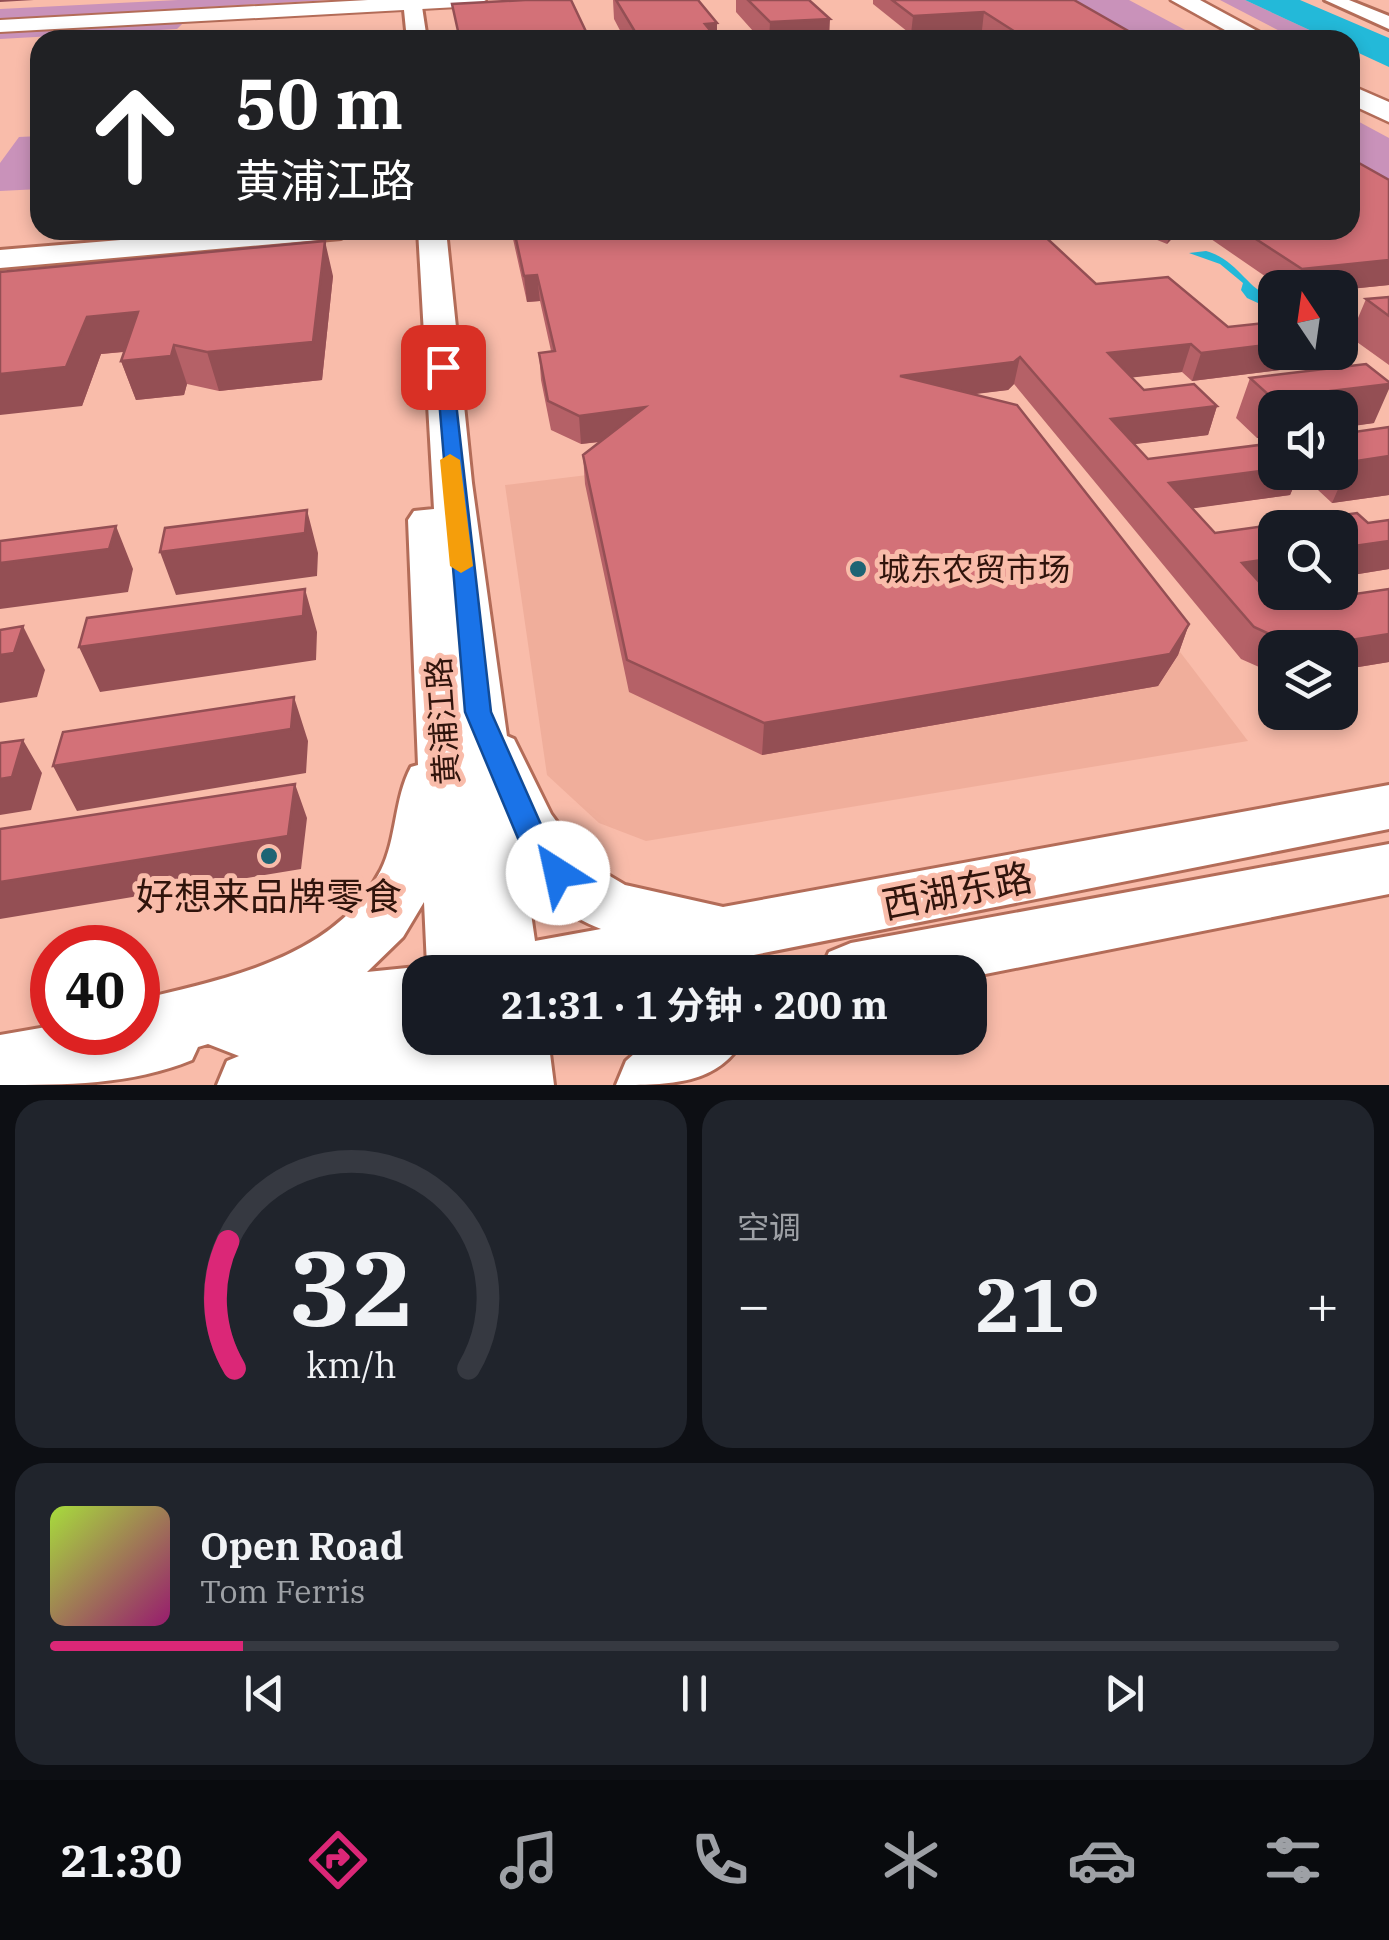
<!DOCTYPE html>
<html lang="zh">
<head>
<meta charset="utf-8">
<style>
  :root { --surface:#171b24; --page:#20242c; --text:#f1f3f6; --muted:#9ea1a6; --line:#363941; --accent:#db2777 }
  body { margin:0; font-family:"IBM Plex Serif","Noto Sans SC",serif; background:var(--page); color:var(--text); height:100vh; display:flex; flex-direction:column; font-size:38px; white-space:nowrap }
  * { box-sizing:border-box; margin:0 }
  p { font-size:32px; color:var(--muted) }
  .icon { flex:none; width:55px; height:55px; fill:none; stroke:currentColor; stroke-width:2; stroke-linecap:round; stroke-linejoin:round }
  .map { position:relative; height:1085px; overflow:hidden }
  .sheet { display:flex; flex-direction:column; gap:15px; padding:15px; background:#0d0f14; flex:1 }
  .sheet>* { flex:none }
  .top-card { position:absolute; left:30px; top:30px; width:1330px; height:210px; border-radius:30px; box-shadow:0 5px 15px #0003; background:#202124; color:#fff; overflow:hidden }
  .needle { width:65px; rotate:347deg }
  .tools { position:absolute; left:1258px; top:270px; display:grid; gap:20px }
  .tools a { display:grid; place-items:center; width:100px; height:100px; border-radius:20px; background:var(--surface); box-shadow:0 5px 15px #0003; font-size:50px }
  .speed { position:absolute; left:30px; top:925px; display:flex; gap:20px; font-size:50px; font-weight:700; text-align:center }
  .speed>* { display:grid; place-content:center; width:130px; height:130px; border-radius:50%; background:var(--surface); box-shadow:0 5px 15px #0003; line-height:1 }
  .speed .limit { border:15px solid #d22; background:#fff; color:#111 }
  .pin { position:absolute; display:grid; place-items:center; width:85px; height:85px; color:#fff; margin:-42px; border-radius:20px; box-shadow:0 5px 15px #0006 }
  .me { position:absolute; width:110px; margin:-55px; rotate:325deg; stroke-linejoin:round; filter:drop-shadow(0 0 8px #0008) }
  .turn { display:flex; align-items:center; gap:35px; height:210px; padding:0 40px; font-size:45px }
  .turn .icon { width:130px; height:130px; stroke-width:2.5 }
  .turn b { display:block; font-size:70px; line-height:85px }
  .big { font-size:75px; font-weight:700; line-height:1.1 }
  .sheet .widget { flex:1; display:flex; flex-direction:column; justify-content:center; gap:15px; min-width:0; padding:0 35px; border-radius:30px; background:var(--page) }
  .sheet .dial { align-items:center; gap:0 }
  .dial svg { height:260px; overflow:visible; fill:none; stroke:var(--line); stroke-width:7; stroke-linecap:round; text-anchor:middle }
  .dial text { fill:var(--text); stroke:none }
  .song { display:flex; align-items:center; gap:30px }
  .cover { width:120px; height:120px; border-radius:15px; background:linear-gradient(135deg,hsl(80 70% 55%),hsl(320 70% 35%)) }
  .played { height:10px; border-radius:5px; background:linear-gradient(90deg,var(--accent) 15%,var(--line) 15%) }
  .keys { display:flex; justify-content:space-around; direction:ltr }
  .heat { display:flex; justify-content:space-between; align-items:center; font-size:55px; direction:ltr }
  .sheet .tiles { flex:1; display:grid; gap:15px; grid-template-columns:1fr 1fr }
  .widget:last-child { grid-column:span 2 }
  .trip { position:absolute; left:402px; top:955px; width:585px; height:100px; border-radius:30px; background:var(--surface); box-shadow:0 5px 15px #0003; font-weight:700; line-height:100px; text-align:center }
  .dock { display:flex; height:160px; justify-content:space-around; align-items:center; background:#090b0e; color:var(--muted) }
  .dock .icon { width:70px; height:70px }
  .dock .current { color:var(--accent) }
  .dock b { font-size:45px; color:var(--text) }
  .map>svg:first-child { display:block }
  .built { fill:#f0ae9b }
  .green { fill:#c992ba }
  .water { fill:#23b9d9 }
  .lines { fill:none; stroke-linecap:round; stroke-linejoin:round }
  .secondary-casing { stroke:#b36c58; stroke-width:6 }
  .primary-casing { stroke:#b36c58; stroke-width:4 }
  .highway-casing { stroke:#b36c58; stroke-width:5 }
  .secondary { fill:#fff; fill-rule:evenodd }
  .primary { fill:#fff; fill-rule:evenodd }
  .highway { fill:#fff; fill-rule:evenodd }
  .wall { fill:#b56167 }
  .shaded-wall { fill:#944f54 }
  .building { fill:#d37178; stroke:#944f54; stroke-width:2.5 }
  .route { fill:#1a73e8; stroke:#114b97; stroke-width:2.5 }
  .slow { fill:#f59e0b }
  .poi-dot { fill:#1e6474; stroke:#f9bcaa; stroke-width:4 }
  .labels { text-anchor:middle; dominant-baseline:central; stroke-width:10; stroke-linejoin:round; paint-order:stroke }
  .poi-label { font-size:32px; fill:#30140c; stroke:#f9bcaa; text-anchor:start }
  .street-label { font-size:32px; fill:#30140c; stroke:#f9bcaa }
  .near-street-label { font-size:38px; fill:#30140c; stroke:#f9bcaa }
  .near-poi-label { font-size:38px; fill:#30140c; stroke:#f9bcaa }
</style>
</head>
<body>
<div class="map">
<svg width="1389" height="1085" viewBox="0 0 1389 1085">
  <rect width="100%" height="100%" fill="#f9bcaa"/>
  <path class="built" d="M986 426 1016 437 1248 741 646 841 599 823 547 775 505 485Z"/>
  <path class="green" d="M178 0H330L0 19V9Z
    M1057 0H1129L1204 40H1124Z
    M1220 0H1245L1331 40H1297Z
    M184 22 177 29 0 39V29L37 31Z
    M1350 117 1389 138V199L1350 175Z
    M40 136V189L0 191V163L19 137Z"/>
  <path class="water" d="M1245 0H1300L1389 38V67L1350 49V40H1331Z
    M1206 251C1239 260 1248 292 1275 298V311L1247 298 1241 290 1243 283 1220 264 1189 253Z"/>
  <g class="lines">
    <g class="secondary-casing">
      <path id="secondary" d="M403 0H421L427 40H407Z
        M1325 0H1349L1389 16V29Z
        M241 230H355L341 238 0 268V250Z
        M418 230H446L472 483 507 736 514 739 551 814 586 862 625 885 723 907 1389 785V829L668 972H420V1038H548L554 1085H217L227 1061 239 1056 208 1044 198 1047 192 1060C131 1085 65 1085 0 1085V1035L52 1026V1032H138V1000C226 978 335 959 381 870 397 838 394 799 411 767L418 765 408 520 414 511 434 509ZM525 872C546 900 569 916 601 929L535 941ZM424 902 427 966 367 972 403 937Z
        M1389 844V894L970 977V972H820L829 952 851 943Z
        M652 1038H744C719 1085 669 1085 616 1085L626 1061Z"/>
    </g>
    <g class="primary-casing">
      <path id="primary" d="M368 0H486L476 6 0 32V20Z"/>
    </g>
    <g class="highway-casing">
      <path id="highway" d="M1171 0H1200L1274 40H1243Z
        M1350 85 1389 102V122L1350 104Z"/>
    </g>
    <use href="#secondary" class="secondary"/>
    <use href="#primary" class="primary"/>
    <use href="#highway" class="highway"/>
  </g>
  <path class="wall" d="M613 0H698L718 40H625L614 19Z
    M736 0H809L829 40H761L736 12Z
    M873 0H1074L1144 40H997L982 30 918 34 926 40H856V35L908 32 873 4Z
    M511 230H1038L1096 284 1168 277 1228 327 1275 322V352H1309L1304 367 1192 381 1182 372 1132 377 1144 390 1194 384 1217 406 1208 435 1134 444 1148 459 1275 443V472H1300L1290 495 1192 508 1215 533 1357 513 1368 523 1389 520V569L1340 577V528H1275V587L1265 588 1280 605 1389 589V662L1340 670V648H1275V674L1241 659 1014 384 1008 390 972 394 1017 405 1189 624 1178 655 1158 686 762 755 629 692 585 484 583 455 600 442 581 444 551 430 541 380 539 353 551 351 540 301 527 302Z
    M1110 230H1180L1167 244 1145 235 1119 238Z
    M1198 230H1350L1389 285 1340 290V288H1282Z
    M0 272 333 276 322 380 219 391 187 384 184 395 136 400 121 361 124 352 101 354 82 406Z
    M1389 297V365L1350 337 1366 299Z
    M1250 378 1374 423 1257 438 1236 418Z
    M1389 427V495L1332 503 1304 477 1306 472H1340V434Z"/>
  <path class="shaded-wall" d="M0 0H34L0 2Z
    M984 12 982 30 911 34 913 16Z
    M830 19 829 40H769L770 22Z
    M717 23V40L705 24Z
    M1121 230H1146L1145 235 1119 238Z
    M1171 230H1180L1167 244Z
    M325 241 333 276 322 380 219 391 207 352Z
    M1389 260V285L1340 290V288H1295L1302 269Z
    M537 275 540 301 527 302 524 276Z
    M138 312 151 349 101 354 82 406 0 415V374L87 317Z
    M1191 344 1182 372 1101 381 1108 353Z
    M1275 344V352H1309L1304 367 1192 381 1201 353Z
    M174 345 187 384 184 395 136 400 121 361Z
    M1020 357 1014 384 1008 390 896 404 900 376Z
    M1389 384V389L1374 423 1340 428V408H1275V436L1257 438 1272 398Z
    M1217 406 1208 435 1104 448 1111 419Z
    M645 407 646 436 581 444 579 416Z
    M1389 456V495L1332 503 1350 462Z
    M1275 469V472H1300L1290 495 1160 513 1169 483Z
    M307 510 318 553 317 576 176 595 160 552Z
    M116 526 133 569 128 592 0 609V563Z
    M1389 541V569L1340 577V548Z
    M1275 558V587L1230 593 1242 563Z
    M305 589 317 632 316 660 100 692 79 647Z
    M1189 624 1178 655 1158 686 762 755 764 723Z
    M23 626 45 670 37 697 0 703V655Z
    M1389 634V662L1340 670V648H1304Z
    M294 697 308 741 306 773 77 811 53 766Z
    M23 740 42 773 31 810 0 815V779Z
    M295 784 307 818 301 869 0 919V882Z"/>
  <path class="building" d="M525 0H571L590 40H460L452 4Z
    M616 0H698L717 23 705 24 718 40H640Z
    M748 0H809L830 19 770 22Z
    M892 0H1074L1144 40H1028L984 12 913 16Z
    M915 32 926 40H862L856 35Z
    M1350 158 1389 180V260L1302 269 1242 230H1350Z
    M514 230H1038L1096 284 1168 277 1228 327 1275 322V344L1201 353 1191 344 1108 353 1144 390 1194 384 1217 406 1111 419 1148 459 1275 443V469L1169 483 1215 533 1357 513 1368 523 1389 520V541L1340 548V528H1275V558L1242 563 1280 605 1389 589V634L1300 648 1254 627 1020 357 1014 362 900 376 1017 405 1189 624 1170 654 764 723 627 660 583 455 645 407 579 416 548 401 539 353 555 351 537 275 524 276Z
    M325 241 313 342 207 352 174 345 171 356 121 361 138 312 87 317 66 367 0 374V272Z
    M1389 297V316L1366 299Z
    M1366 364 1389 382V384L1272 398 1250 378Z
    M1389 427V456L1350 462 1340 453V434Z
    M307 510 305 533 160 552 165 528Z
    M116 526 109 549 0 563V541Z
    M305 589 303 616 79 647 87 618Z
    M23 626 14 653 0 655V630Z
    M294 697 291 729 53 766 63 732Z
    M23 740 12 777 0 779V743Z
    M295 784 288 836 0 882V829Z"/>
  <path class="route" d="M436 363 452 367 491 712 547 838 574 873 569 883 558 887 547 883 525 855 465 712Z"/>
  <path class="slow" d="M450 454 460 460 473 566 461 573 450 566 440 460Z"/>
  <g class="poi-dot">
    <circle cx="858" cy="569" r="10"/>
    <circle cx="269" cy="856" r="10"/>
  </g>
  <g class="labels">
    <g class="poi-label">
      <text x="878" y="569">城东农贸市场</text>
    </g>
    <g class="street-label">
      <text transform="translate(442 721) rotate(-94)">黄浦江路</text>
    </g>
    <g class="near-street-label">
      <text transform="translate(957 890) rotate(-11)">西湖东路</text>
    </g>
    <g class="near-poi-label">
      <text x="269" y="895">好想来品牌零食</text>
    </g>
  </g>
</svg>
<div class="tools">
<a><svg class="needle" viewBox="-14 -14 28 28"><path d="M0-13l5 13h-10z" fill="#e53935"/><path d="M0 13l5-13h-10z" fill="#9ea1a6"/></svg></a>
<a><svg class="icon" aria-label="sound" viewBox="0 0 24 24"><path d="M4 9h4l5-4v14l-5-4H4zM17 9q2 3 0 6"/></svg></a>
<a><svg class="icon" aria-label="search" viewBox="0 0 24 24"><circle cx="10" cy="10" r="6"/><path d="M15 15l6 6"/></svg></a>
<a><svg class="icon" aria-label="layers" viewBox="0 0 24 24"><path d="M12 4l9 5-9 5-9-5zM3 14l9 5 9-5"/></svg></a>
</div>
<div class="speed"><div class="limit">40</div></div>
<div class="pin" style="left:443px;top:367px;background:#d93025"><svg class="icon" aria-label="arrive" viewBox="0 0 24 24"><path d="M6 21V4h12l-3 4 3 4H6"/></svg></div>
<svg class="me" style="left:558px;top:873px" viewBox="-20 -20 40 40"><circle r="19" fill="#fff"/><path d="M0-13L10 11 0 6-10 11z" fill="#1a73e8"/></svg>
<div class="trip">21:31 · 1 分钟 · 200 m</div>
<div class="top-card">
<div class="turn"><svg class="icon" aria-label="ahead" viewBox="0 0 24 24"><path d="M12 20V5M6 11l6-6 6 6"/></svg><div><b>50 m</b>黄浦江路</div></div>
</div>
</div>
<section class="sheet">
<div class="tiles">
<div class="widget dial"><svg viewBox="0 0 100 80">
<path d="M14 69A42 42 0 1 1 86 69"/>
<path d="M14 69A42 42 0 0 1 12 30" stroke="#db2777"/>
<text x="50" y="56" font-size="32" font-weight="700">32</text>
<text x="50" y="72" font-size="11">km/h</text>
</svg></div>
<div class="widget"><p>空调</p>
<div class="heat"><a>−</a><b class="big">21°</b><a>+</a></div>
</div>
<div class="widget">
<div class="song"><i class="cover"></i><div><b>Open Road</b><p>Tom Ferris</p></div></div>
<div class="played"></div>
<div class="keys"><svg class="icon" aria-label="previous" viewBox="0 0 24 24"><path d="M18 5L8 12l10 7zM5 5v14"/></svg><svg class="icon" aria-label="pause" viewBox="0 0 24 24"><path d="M8 5v14M16 5v14"/></svg><svg class="icon" aria-label="next" viewBox="0 0 24 24"><path d="M6 5l10 7-10 7zM19 5v14"/></svg></div>
</div>
</div>
</section>
<nav class="dock">
<b>21:30</b>
<svg class="icon current" aria-label="directions" viewBox="0 0 24 24"><path d="M12 3l9 9-9 9-9-9zM9 14v-3h6M13 9l2 2-2 2"/></svg>
<svg class="icon" aria-label="music" viewBox="0 0 24 24"><path d="M9 18V5l10-2v13"/><circle cx="6" cy="18" r="3"/><circle cx="16" cy="16" r="3"/></svg>
<svg class="icon" aria-label="phone" viewBox="0 0 24 24"><path d="M5 4h4l2 5-3 2q2 4 5 5l2-3 5 2v4C11 20 4 13 5 4z"/></svg>
<svg class="icon" aria-label="climate" viewBox="0 0 24 24"><path d="M12 3v18M4 7l16 10M4 17L20 7"/></svg>
<svg class="icon" aria-label="car" viewBox="0 0 24 24"><path d="M5 17H2v-5l4-1 3-4h7l3 4 3 1v5h-3M9 17h6M6 11h13"/><circle cx="7" cy="17" r="2"/><circle cx="17" cy="17" r="2"/></svg>
<svg class="icon" aria-label="filters" viewBox="0 0 24 24"><path d="M4 7h16M4 17h16"/><circle cx="9" cy="7" r="2"/><circle cx="15" cy="17" r="2"/></svg>
</nav>
</body>
</html>
